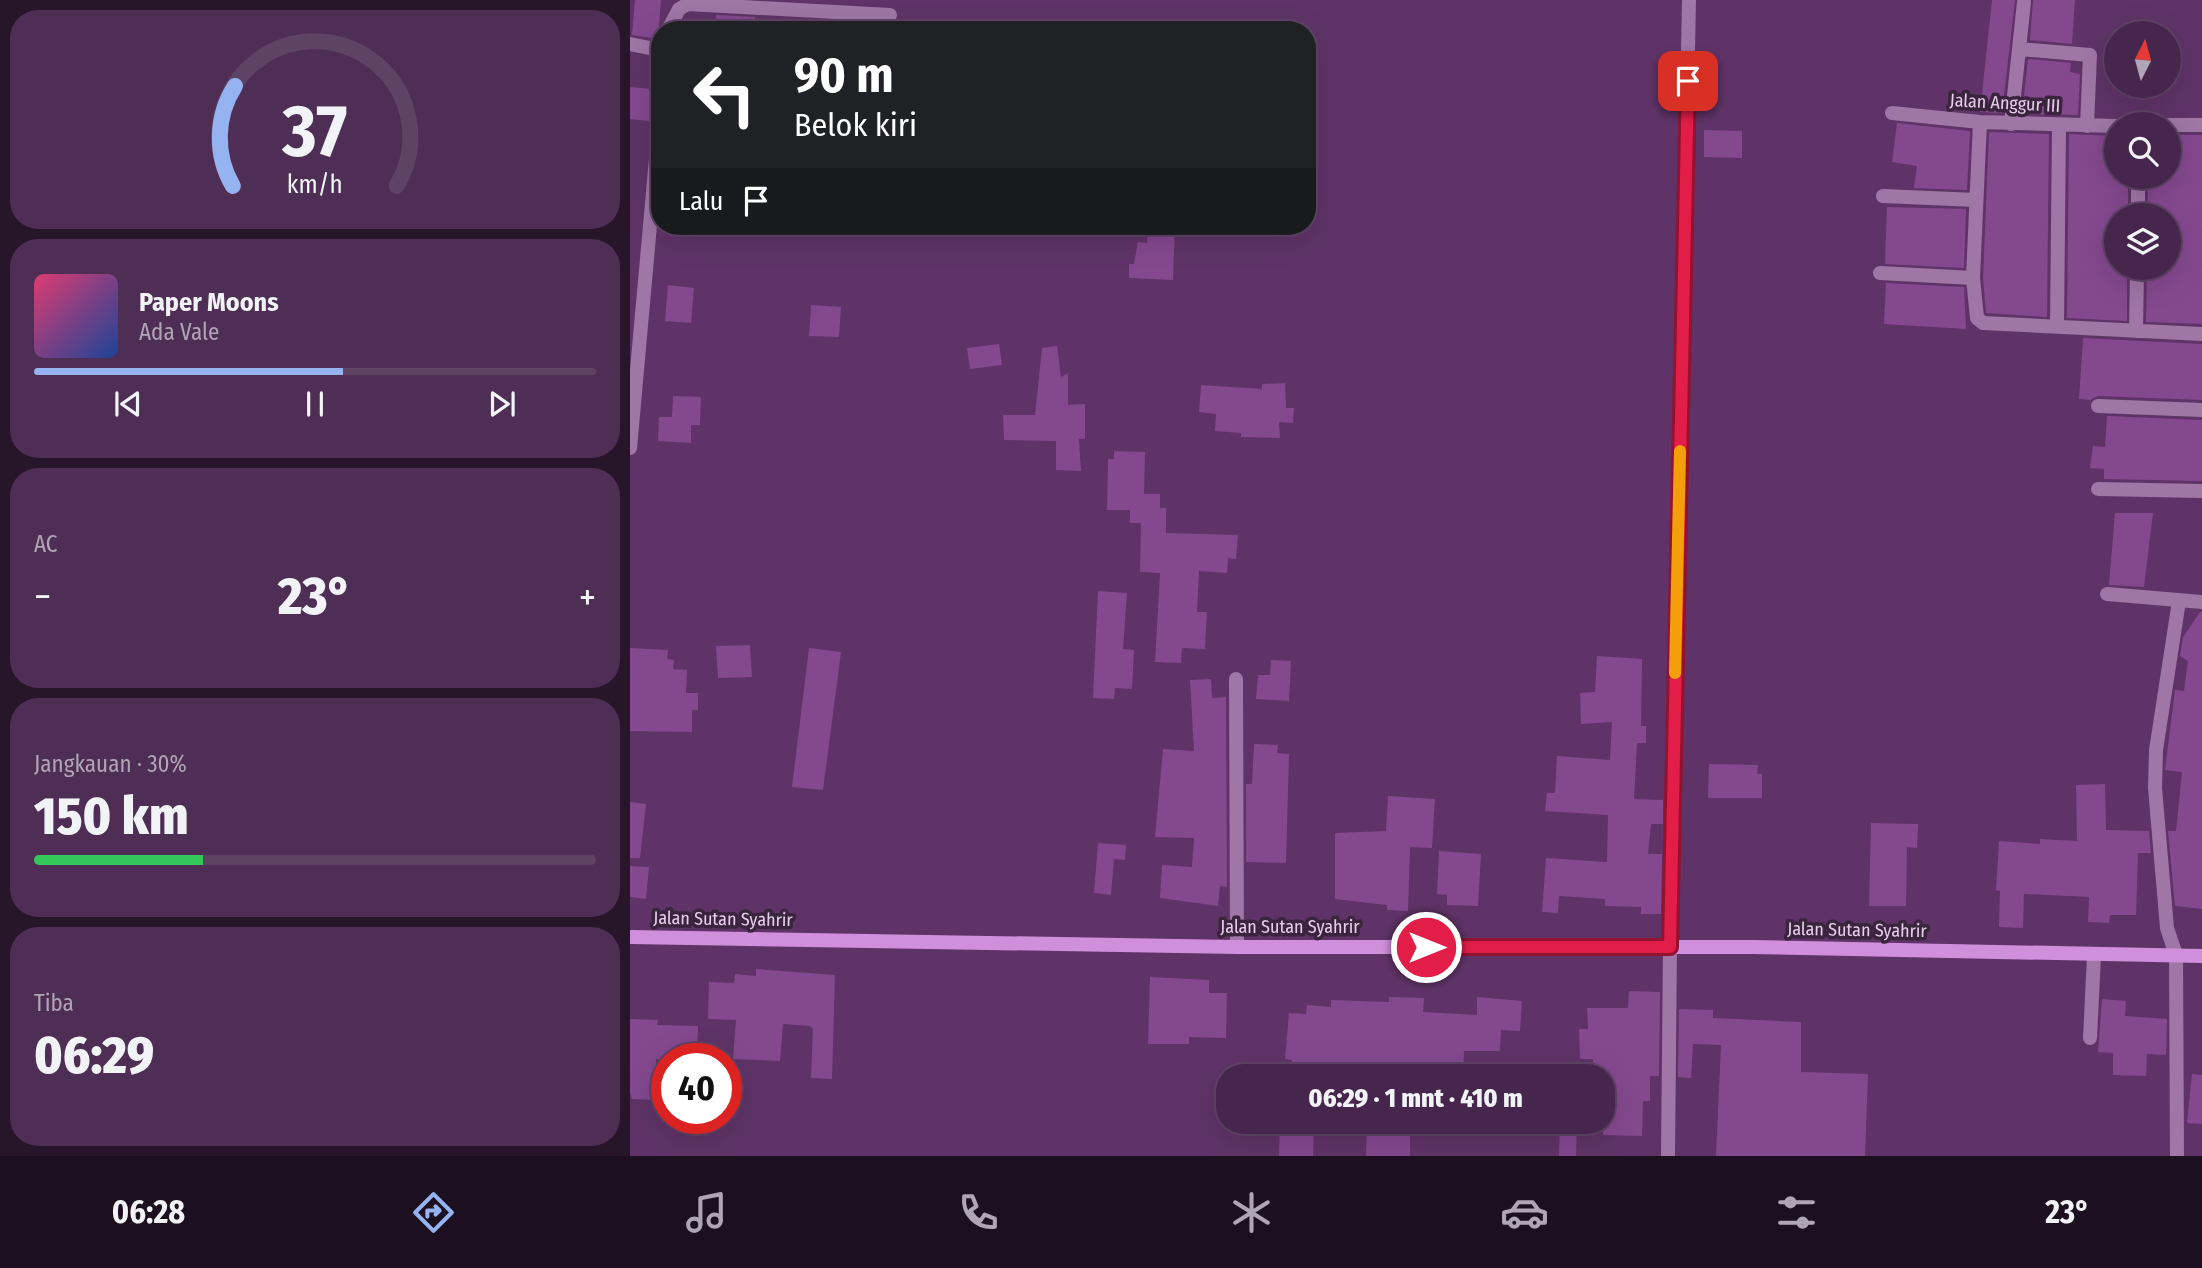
<!DOCTYPE html>
<html lang="id">
<head>
<meta charset="utf-8">
<style>
  :root { --surface:#47264d; --page:#4e2e54; --text:#f1f3f6; --muted:#b0a5b6; --line:#5f4365; --accent:#95b2f1 }
  body { margin:0; font-family:"Fira Sans Condensed",sans-serif; background:var(--page); color:var(--text); height:100vh; display:flex; flex-direction:column; font-size:26px; white-space:nowrap }
  * { box-sizing:border-box; margin:0 }
  p { font-size:23px; color:var(--muted) }
  .icon { flex:none; width:38px; height:38px; fill:none; stroke:currentColor; stroke-width:2; stroke-linecap:round; stroke-linejoin:round }
  .map { position:relative; flex:1; overflow:hidden }
  .sheet { display:flex; flex-direction:column; gap:10px; padding:10px; background:#27152a; width:630px }
  .sheet>* { flex:none }
  .banner { position:absolute; left:21px; top:21px; width:665px; height:214px; border-radius:28px; box-shadow:0 7px 28px #0002,0 0 0 2px var(--line); background:#202124; color:#fff; overflow:hidden }
  .needle { width:46px; rotate:6deg }
  .controls { position:absolute; left:1474px; top:21px; display:grid; gap:14px }
  .controls a { display:grid; place-items:center; width:77px; height:77px; border-radius:50%; background:var(--surface); box-shadow:0 7px 28px #0002,0 0 0 2px var(--line); font-size:35px }
  .speed { position:absolute; left:21px; top:1043px; display:flex; gap:14px; font-size:35px; font-weight:700; text-align:center }
  .speed>* { display:grid; place-content:center; width:91px; height:91px; border-radius:50%; background:var(--surface); box-shadow:0 7px 28px #0002,0 0 0 2px var(--line); line-height:1 }
  .speed .limit { border:10px solid #d22; background:#fff; color:#111 }
  .pin { position:absolute; display:grid; place-items:center; width:60px; height:60px; color:#fff; margin:-30px; border-radius:14px; box-shadow:0 4px 10px #0006 }
  .me { position:absolute; width:77px; margin:-38px; rotate:90deg; stroke-linejoin:round; filter:drop-shadow(0 0 5px #0008) }
  .turn { display:flex; align-items:center; gap:24px; height:147px; padding:0 28px; font-size:32px }
  .turn .icon { width:91px; height:91px; stroke-width:2.5 }
  .turn b { display:block; font-size:49px; line-height:60px }
  .then { display:flex; align-items:center; height:66px; padding:0 28px; background:#0003; gap:14px; font-size:26px }
  .big { font-size:52px; font-weight:800; line-height:1.1 }
  .sheet .widget { flex:1; display:flex; flex-direction:column; justify-content:center; gap:10px; min-width:0; padding:0 24px; border-radius:28px; background:var(--page) }
  .sheet .dial { align-items:center; gap:0 }
  .dial svg { height:182px; overflow:visible; fill:none; stroke:var(--line); stroke-width:7; stroke-linecap:round; text-anchor:middle }
  .dial text { fill:var(--text); stroke:none }
  .song { display:flex; align-items:center; gap:21px }
  .cover { width:84px; height:84px; border-radius:10px; background:linear-gradient(135deg,hsl(340 70% 55%),hsl(220 70% 35%)) }
  .played { height:7px; border-radius:4px; background:linear-gradient(90deg,var(--accent) 55%,var(--line) 55%) }
  .keys { display:flex; justify-content:space-around; direction:ltr }
  .heat { display:flex; justify-content:space-between; align-items:center; font-size:38px; direction:ltr }
  .charge { height:10px; border-radius:5px; background:linear-gradient(90deg,#34c759 30%,var(--line) 0) }
  .trip { position:absolute; left:586px; top:1064px; width:399px; height:70px; border-radius:28px; background:var(--surface); box-shadow:0 7px 28px #0002,0 0 0 2px var(--line); font-weight:800; line-height:70px; text-align:center }
  .tab-bar { display:flex; height:112px; justify-content:space-around; align-items:center; background:#1c0f1f; color:var(--muted) }
  .tab-bar .icon { width:49px; height:49px }
  .tab-bar .on { color:var(--accent) }
  .tab-bar b { font-size:32px; color:var(--text) }
  main { display:flex; flex:1; min-height:0 }
  .map>svg:first-child { display:block }
  .building { fill:#84488f }
  .lines { fill:none; stroke-linecap:round; stroke-linejoin:round }
  .street { stroke:#9f76a6; stroke-width:14 }
  .secondary { stroke:#d08fdb; stroke-width:14 }
  .route-casing { stroke:#92132f; stroke-width:18 }
  .route { stroke:#e11d48; stroke-width:12 }
  .slow { stroke:#f59e0b; stroke-width:12 }
  .labels { text-anchor:middle; dominant-baseline:central; stroke-width:7; stroke-linejoin:round; paint-order:stroke }
  .street-label { font-size:18px; fill:#e8ceec; stroke:#39253c }
</style>
</head>
<body>
<main>
<section class="sheet">
<div class="widget dial"><svg viewBox="0 0 100 80">
<path d="M14 69A42 42 0 1 1 86 69"/>
<path d="M14 69A42 42 0 0 1 15 25" stroke="#95b2f1"/>
<text x="50" y="56" font-size="32" font-weight="700">37</text>
<text x="50" y="72" font-size="11">km/h</text>
</svg></div>
<div class="widget">
<div class="song"><i class="cover"></i><div><b>Paper Moons</b><p>Ada Vale</p></div></div>
<div class="played"></div>
<div class="keys"><svg class="icon" aria-label="previous" viewBox="0 0 24 24"><path d="M18 5L8 12l10 7zM5 5v14"/></svg><svg class="icon" aria-label="pause" viewBox="0 0 24 24"><path d="M8 5v14M16 5v14"/></svg><svg class="icon" aria-label="next" viewBox="0 0 24 24"><path d="M6 5l10 7-10 7zM19 5v14"/></svg></div>
</div>
<div class="widget"><p>AC</p>
<div class="heat"><a>−</a><b class="big">23°</b><a>+</a></div>
</div>
<div class="widget"><p>Jangkauan · 30%</p><b class="big">150 km</b><div class="charge"></div></div>
<div class="widget"><p>Tiba</p><b class="big">06:29</b></div>
</section>
<div class="map">
<svg width="1572" height="1156" viewBox="0 0 1572 1156">
  <rect width="100%" height="100%" fill="#5f3367"/>
  <path class="building" d="M5 0H31L28 39 2 35Z
    M1362 0H1385L1372 113 1350 112Z
    M1403 0H1445L1442 44 1400 40Z
    M86 15 125 17 124 29H86Z
    M1398 59 1441 63 1440 72 1450 74 1448 115 1392 114Z
    M0 87 22 89 19 121 0 119Z
    M1267 123 1340 131 1337 190 1284 188 1287 166 1262 162Z
    M1074 130 1112 131V158L1074 157Z
    M1359 132 1419 134 1417 317 1356 313 1353 278Z
    M1439 134 1486 136V177H1498V215H1486V268H1497V321L1437 318Z
    M1538 135H1572V324L1516 322 1517 268H1538V215H1518V177H1538Z
    M1257 207 1336 209 1334 268 1255 264Z
    M518 226H545L543 280 499 278V264H504L508 242 517 243Z
    M1256 283 1334 287 1336 329 1254 324Z
    M38 285 64 288 61 323 35 321Z
    M181 305 211 307 209 337 179 336Z
    M1453 338 1572 344V400L1468 396 1460 400 1449 399Z
    M369 344 372 365 340 369 337 348Z
    M427 346 431 377 438 373V405L455 404V439H449L451 471 426 470V441L374 440 373 415H405L412 348Z
    M655 383 656 408H664L663 423 649 422 650 438 611 437V433L585 431 586 414 569 412 571 385 632 389V384Z
    M43 396 71 397 70 425H61V443L28 441 29 417H42Z
    M1477 416 1572 420V481L1474 479V469L1460 468 1463 446 1475 447Z
    M484 451 515 452 514 494H530V508H536V533L608 535 606 559 598 558 597 573 569 571 567 612H577L575 649 552 648 551 663 525 662 530 573 510 572 511 523H500V510H477L478 459H484Z
    M1485 513H1523L1514 587 1479 585Z
    M468 591 497 593 493 649 504 650 502 689 485 688 484 699 463 698Z
    M1570 612H1572V909L1545 906 1538 831H1546L1552 772 1535 770 1545 690 1554 691 1558 661 1550 656 1553 637Z
    M120 645 122 677 88 678 86 646Z
    M0 648 38 650 37 659 44 660 43 669 57 670 56 693H68V710H62V732L0 731Z
    M179 648 211 652 193 790 162 787Z
    M967 656 1012 659 1011 726H1016V743H1007L1004 799 1033 800V824H1021L1018 854H1032L1031 914H1011V907L975 906V899L929 896 928 913 912 912 916 858 977 862 978 815 915 811 917 793H925L927 756 980 760 982 722 951 724 950 693 965 692Z
    M641 660 661 661 659 701 626 699 628 675H640Z
    M581 679 582 698 596 697 597 887 590 886 588 906 530 898 532 865 562 867 564 838 525 837 533 749 564 751 560 680Z
    M624 744 648 745 647 753 659 754 656 863 616 862V784H622Z
    M1079 764 1128 765 1127 774H1132V798H1078Z
    M1475 784 1476 830 1519 831 1521 853H1508L1506 915H1480L1479 923 1458 922 1459 897 1394 894 1393 928 1369 927 1370 891 1366 890 1369 841 1410 844V839L1447 841 1446 785Z
    M758 796 805 799 802 848 780 847 778 911 757 910V905L705 899V833L756 831Z
    M0 802 16 804 10 858H0Z
    M1241 823 1288 824 1287 848 1277 847 1276 906H1239Z
    M468 843 496 845 495 860 484 859 481 895 464 893Z
    M809 851 851 854 848 906 817 905V895L807 894Z
    M0 866 19 867 16 899 0 897Z
    M126 969 205 975 202 1079 181 1078 183 1029 180 1026 153 1024 150 1061 103 1059 106 1020 78 1019 79 982 104 983 105 974 126 976Z
    M520 977 579 980V993H597L596 1038 559 1037V1044H518Z
    M999 991 1030 992 1029 1076H1020V1101H1013L1012 1136 973 1135V1076H963V1059H950L949 1029H958L957 1008H998Z
    M759 997 794 998 793 1012 847 1015V997L892 1001 890 1031 871 1030 870 1051H834L833 1076H669L670 1073 661 1072 662 1060 655 1059 659 1013 676 1014 677 1005 701 1007V1000L759 1002Z
    M1472 999 1496 1001 1495 1016 1537 1019 1536 1055 1517 1054 1516 1076 1483 1075V1053L1468 1052Z
    M1049 1009 1083 1010V1018L1171 1022V1072L1238 1074 1235 1156H1086L1091 1045 1063 1044 1061 1078 1048 1077Z
    M0 1019 28 1020 27 1025 68 1026 67 1059H26L25 1100 2 1099 0 1093Z
    M1562 1074 1572 1075V1124L1557 1123Z
    M650 1122H684L683 1156H649Z
    M737 1122H780V1156H736Z
    M930 1122H947L946 1156H929Z"/>
  <g class="lines">
    <path class="street" d="M38 30 49 9 58 4 260 15
      M0 44 30 50
      M1389 49 1460 55 1457 126
      M1262 113 1350 122 1486 126
      M1350 122 1343 278 1347 318 1353 323 1572 334
      M1381 124 1394 2
      M1538 125H1572
      M1253 196 1346 200
      M1508 215V177
      M1250 273 1343 278
      M1427 326 1429 126
      M1506 331 1507 268
      M1468 406 1572 410
      M0 448 30 114
      M1468 489 1572 491
      M1477 594 1572 602
      M606 679 607 947
      M1460 1038 1464 956
      M1038 1156 1040 947 1059 0
      M1547 1156 1546 955 1537 928 1525 788 1526 750 1549 601"/>
    <path class="secondary" d="M0 937 607 947H1123L1572 956"/>
  </g>
  <g class="lines">
    <g class="route-casing">
      <path id="route" d="M796 947H1040L1058 81"/>
    </g>
    <use href="#route" class="route"/>
    <path class="slow" d="M1045 673 1050 451"/>
  </g>
  <g class="labels">
    <g class="street-label">
      <text transform="translate(1375 103) rotate(3)">Jalan Anggur III</text>
      <text transform="translate(93 919) rotate(1)">Jalan Sutan Syahrir</text>
      <text x="660" y="927">Jalan Sutan Syahrir</text>
      <text transform="translate(1227 930) rotate(1)">Jalan Sutan Syahrir</text>
    </g>
  </g>
</svg>
<div class="controls">
<a><svg class="needle" viewBox="-14 -14 28 28"><path d="M0-13l5 13h-10z" fill="#e53935"/><path d="M0 13l5-13h-10z" fill="#b0a5b6"/></svg></a>
<a><svg class="icon" aria-label="search" viewBox="0 0 24 24"><circle cx="10" cy="10" r="6"/><path d="M15 15l6 6"/></svg></a>
<a><svg class="icon" aria-label="layers" viewBox="0 0 24 24"><path d="M12 4l9 5-9 5-9-5zM3 14l9 5 9-5"/></svg></a>
</div>
<div class="speed"><div class="limit">40</div></div>
<div class="pin" style="left:1058px;top:81px;background:#d93025"><svg class="icon" aria-label="arrive" viewBox="0 0 24 24"><path d="M6 21V4h12l-3 4 3 4H6"/></svg></div>
<svg class="me" style="left:796px;top:947px" viewBox="-20 -20 40 40"><circle r="17" fill="#e11d48" stroke="#fff" stroke-width="3"/><path d="M0-11L8 9 0 5-8 9z" fill="#fff"/></svg>
<div class="trip">06:29 · 1 mnt · 410 m</div>
<div class="banner">
<div class="turn"><svg class="icon" aria-label="left" viewBox="0 0 24 24"><path d="M17 20v-9H6M10 6l-5 5 5 5"/></svg><div><b>90 m</b>Belok kiri</div></div>
<div class="then">Lalu<svg class="icon" aria-label="arrive" viewBox="0 0 24 24"><path d="M6 21V4h12l-3 4 3 4H6"/></svg></div>
</div>
</div>
</main>
<nav class="tab-bar">
<b>06:28</b>
<svg class="icon on" aria-label="directions" viewBox="0 0 24 24"><path d="M12 3l9 9-9 9-9-9zM9 14v-3h6M13 9l2 2-2 2"/></svg>
<svg class="icon" aria-label="music" viewBox="0 0 24 24"><path d="M9 18V5l10-2v13"/><circle cx="6" cy="18" r="3"/><circle cx="16" cy="16" r="3"/></svg>
<svg class="icon" aria-label="phone" viewBox="0 0 24 24"><path d="M5 4h4l2 5-3 2q2 4 5 5l2-3 5 2v4C11 20 4 13 5 4z"/></svg>
<svg class="icon" aria-label="climate" viewBox="0 0 24 24"><path d="M12 3v18M4 7l16 10M4 17L20 7"/></svg>
<svg class="icon" aria-label="car" viewBox="0 0 24 24"><path d="M5 17H2v-5l4-1 3-4h7l3 4 3 1v5h-3M9 17h6M6 11h13"/><circle cx="7" cy="17" r="2"/><circle cx="17" cy="17" r="2"/></svg>
<svg class="icon" aria-label="filters" viewBox="0 0 24 24"><path d="M4 7h16M4 17h16"/><circle cx="9" cy="7" r="2"/><circle cx="15" cy="17" r="2"/></svg>
<b>23°</b>
</nav>
</body>
</html>
